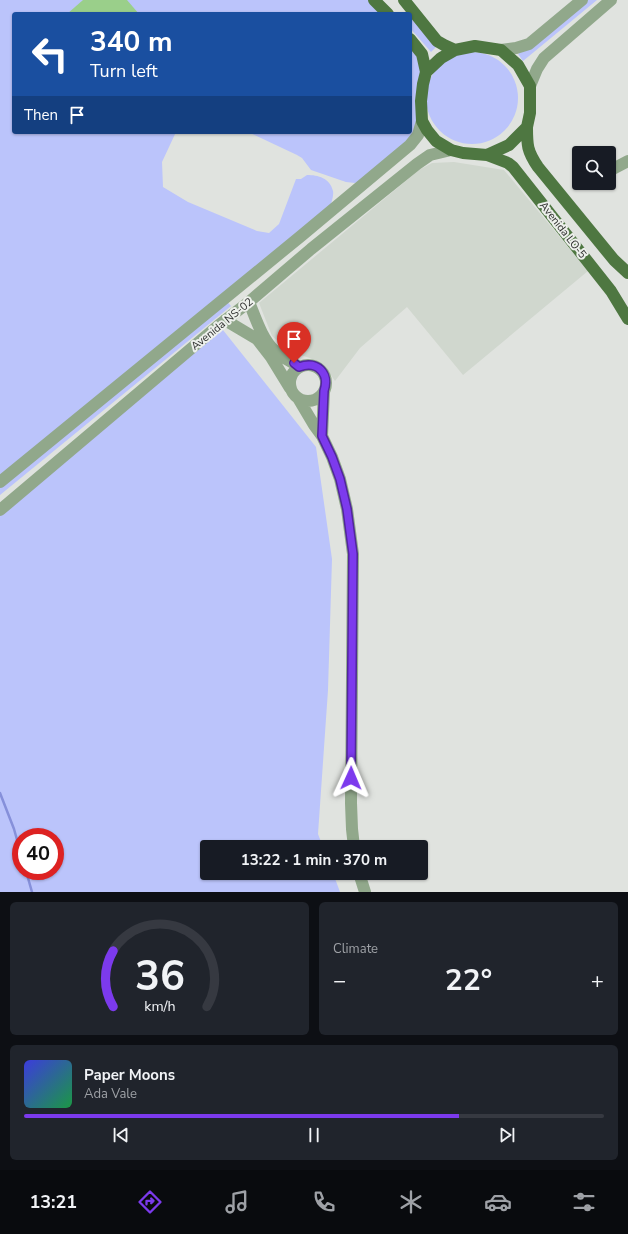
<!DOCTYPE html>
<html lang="en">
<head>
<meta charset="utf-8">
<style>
  :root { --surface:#171b24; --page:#20242c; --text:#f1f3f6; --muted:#9ea1a6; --line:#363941; --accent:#7c3aed }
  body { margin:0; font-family:"Nunito Sans",sans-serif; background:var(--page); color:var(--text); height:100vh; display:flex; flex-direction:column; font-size:15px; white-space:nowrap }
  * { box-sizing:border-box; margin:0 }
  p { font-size:13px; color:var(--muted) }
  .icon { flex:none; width:22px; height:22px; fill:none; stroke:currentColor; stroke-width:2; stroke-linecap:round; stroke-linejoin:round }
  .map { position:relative; height:892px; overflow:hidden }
  .sheet { display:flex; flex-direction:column; gap:10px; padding:10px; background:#0d0f14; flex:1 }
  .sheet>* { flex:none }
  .banner { position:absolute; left:12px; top:12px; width:400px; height:122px; border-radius:4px; box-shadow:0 1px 3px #0004; background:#1a4fa0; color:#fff; overflow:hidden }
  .buttons { position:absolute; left:572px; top:146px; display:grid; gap:8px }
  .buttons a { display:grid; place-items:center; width:44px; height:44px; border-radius:4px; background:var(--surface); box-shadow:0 1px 3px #0004; font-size:20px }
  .speed { position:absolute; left:12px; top:828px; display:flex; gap:8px; font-size:20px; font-weight:700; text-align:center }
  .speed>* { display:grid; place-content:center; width:52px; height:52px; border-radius:50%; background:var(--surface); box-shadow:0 1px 3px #0004; line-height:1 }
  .speed .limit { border:6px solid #d22; background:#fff; color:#111 }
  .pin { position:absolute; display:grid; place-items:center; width:34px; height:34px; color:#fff; margin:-41px -17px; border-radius:50% 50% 50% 0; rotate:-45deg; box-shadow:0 0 4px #0007 }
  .pin .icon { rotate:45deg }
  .me { position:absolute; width:44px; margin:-22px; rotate:1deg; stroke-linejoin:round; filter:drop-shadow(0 0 3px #0008) }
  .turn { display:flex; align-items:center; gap:14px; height:84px; padding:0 12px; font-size:18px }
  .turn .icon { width:52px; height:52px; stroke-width:2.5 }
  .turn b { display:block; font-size:28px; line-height:34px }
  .then { display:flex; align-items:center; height:38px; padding:0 12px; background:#0003; gap:8px; font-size:15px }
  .big { font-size:30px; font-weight:700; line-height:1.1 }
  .sheet .card { flex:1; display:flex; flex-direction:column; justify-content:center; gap:6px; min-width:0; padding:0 14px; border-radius:6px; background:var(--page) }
  .sheet .dial { align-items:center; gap:0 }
  .dial svg { height:104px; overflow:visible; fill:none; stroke:var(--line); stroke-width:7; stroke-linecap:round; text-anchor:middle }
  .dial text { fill:var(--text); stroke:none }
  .song { display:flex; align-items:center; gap:12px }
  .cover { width:48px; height:48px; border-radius:6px; background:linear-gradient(135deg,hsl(240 70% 55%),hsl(140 70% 35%)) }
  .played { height:4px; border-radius:2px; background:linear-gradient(90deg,var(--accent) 75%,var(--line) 75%) }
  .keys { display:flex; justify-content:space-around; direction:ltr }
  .heat { display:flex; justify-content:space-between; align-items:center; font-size:22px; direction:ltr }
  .sheet .tiles { flex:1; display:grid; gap:10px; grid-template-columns:1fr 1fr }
  .card:last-child { grid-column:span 2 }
  .trip { position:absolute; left:200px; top:840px; width:228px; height:40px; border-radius:4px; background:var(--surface); box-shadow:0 1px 3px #0004; font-weight:700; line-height:40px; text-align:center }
  .tab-bar { display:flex; height:64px; justify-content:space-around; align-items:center; background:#090b0e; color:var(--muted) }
  .tab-bar .icon { width:28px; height:28px }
  .tab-bar .active { color:var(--accent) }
  .tab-bar b { font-size:18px; color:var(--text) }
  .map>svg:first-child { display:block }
  .built { fill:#d0d7ce }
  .green { fill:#bbc4fb; fill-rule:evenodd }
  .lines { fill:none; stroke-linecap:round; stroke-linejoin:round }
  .stream { stroke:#8690da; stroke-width:2.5 }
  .building { fill:#9acf8a }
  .minor { stroke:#91a88b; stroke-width:12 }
  .major { stroke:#4e7741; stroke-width:12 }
  .route-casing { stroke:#51269a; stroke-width:10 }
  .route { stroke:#7c3aed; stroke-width:7 }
  .labels { text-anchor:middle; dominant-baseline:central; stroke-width:4; stroke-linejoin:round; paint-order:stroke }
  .street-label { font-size:11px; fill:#2e2f2e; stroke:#edf0ec }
</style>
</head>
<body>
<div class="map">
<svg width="628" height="892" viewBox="0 0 628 892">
  <rect width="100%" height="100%" fill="#e0e3df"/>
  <path class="built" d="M454 162 504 170 588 271 463 375 407 307 360 348 335 381 325 366 310 358 300 355 287 349 272 336 259 303 419 170 432 163Z"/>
  <path class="green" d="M0 0H371L385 14H14V132H176L162 162 163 187 188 202 257 231 269 233 279 224 296 179H301L307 175C318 175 330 178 333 191 334 196 331 203 330 208L223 297 231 306 0 495Z
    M586 0H597L523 61 518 54Z
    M410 16 436 47 431 52 410 28Z
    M410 42 424 72 416 133 367 179 355 183 346 182 311 170 302 158 297 155 248 132H410Z
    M426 98a46 46 0 1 1 92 0a46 46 0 1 1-92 0Z
    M219 325 316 447 332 559 328 690 318 834 323 847H207V873H333L340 892H0V510ZM21 837H55V871H21Z"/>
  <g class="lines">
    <path class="stream" d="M0 793 14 829 21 854
      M26 871 32 892"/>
  </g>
  <path class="building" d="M83 0H127L139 14H67Z"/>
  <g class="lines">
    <path class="minor" d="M501 50 516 48 529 44 582 0
      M530 86 537 69 544 58 611 0
      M609 171 628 161
      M249 302C256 319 262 339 275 351 282 358 291 361 299 367
      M225 320 257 339 271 357 290 388
      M290 383a18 18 0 1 1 36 0a18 18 0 1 1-36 0Z
      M298 398 314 425 322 436 332 457 340 479 347 509 353 554 351 803 352 829 354 847
      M322 436 324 391
      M0 482 301 236 410 145 418 135 422 121
      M0 510 219 325 249 302 311 249 417 164 430 155 451 150
      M359 873 365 892"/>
    <path class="major" d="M374 0 388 14
      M404 0 437 41 444 45 455 50
      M410 39 422 54 426 72
      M475 46 501 50 518 65 530 86V113L527 127 509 145 487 155 463 153 451 150 436 141 427 130 422 121 421 101 423 84 426 72 441 58 455 50Z
      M527 127C527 145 527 151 538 167L614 260 628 273
      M487 155 508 163 513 167 611 291 628 319"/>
  </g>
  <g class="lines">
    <g class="route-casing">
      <path id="route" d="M294 363 299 367C317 360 330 373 324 391L322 436 332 457 340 479 347 509 353 554 351 778"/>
    </g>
    <use href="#route" class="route"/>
  </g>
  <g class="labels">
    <g class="street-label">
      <text transform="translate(563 230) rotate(52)">Avenida LO-5</text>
      <text transform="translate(222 324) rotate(-39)">Avenida NS-02</text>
    </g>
  </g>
</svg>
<div class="buttons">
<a><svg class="icon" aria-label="search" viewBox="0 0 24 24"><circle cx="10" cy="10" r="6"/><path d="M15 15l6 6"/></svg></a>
</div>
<div class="speed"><div class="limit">40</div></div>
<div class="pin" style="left:294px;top:363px;background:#d93025"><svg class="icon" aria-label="arrive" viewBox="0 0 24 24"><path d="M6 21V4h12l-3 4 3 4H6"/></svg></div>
<svg class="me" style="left:351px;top:778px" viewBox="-20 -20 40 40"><path d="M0-17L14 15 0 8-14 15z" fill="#7c3aed" stroke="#fff" stroke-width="4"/></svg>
<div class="trip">13:22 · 1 min · 370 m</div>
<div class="banner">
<div class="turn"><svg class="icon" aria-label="left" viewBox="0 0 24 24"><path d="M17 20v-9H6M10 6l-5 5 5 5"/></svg><div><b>340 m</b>Turn left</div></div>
<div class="then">Then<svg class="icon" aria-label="arrive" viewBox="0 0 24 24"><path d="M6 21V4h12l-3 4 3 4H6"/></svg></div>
</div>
</div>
<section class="sheet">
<div class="tiles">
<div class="card dial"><svg viewBox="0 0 100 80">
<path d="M14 69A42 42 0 1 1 86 69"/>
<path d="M14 69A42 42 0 0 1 14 26" stroke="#7c3aed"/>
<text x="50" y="56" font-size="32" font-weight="700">36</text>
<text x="50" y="72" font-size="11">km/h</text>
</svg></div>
<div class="card"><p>Climate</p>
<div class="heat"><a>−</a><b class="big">22°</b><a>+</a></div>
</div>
<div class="card">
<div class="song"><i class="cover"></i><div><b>Paper Moons</b><p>Ada Vale</p></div></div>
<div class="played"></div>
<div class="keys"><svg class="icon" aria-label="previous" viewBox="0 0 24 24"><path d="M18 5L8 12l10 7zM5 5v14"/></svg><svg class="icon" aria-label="pause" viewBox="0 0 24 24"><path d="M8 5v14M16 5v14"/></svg><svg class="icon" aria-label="next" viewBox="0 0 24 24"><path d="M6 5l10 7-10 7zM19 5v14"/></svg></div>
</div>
</div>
</section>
<nav class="tab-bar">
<b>13:21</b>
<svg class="icon active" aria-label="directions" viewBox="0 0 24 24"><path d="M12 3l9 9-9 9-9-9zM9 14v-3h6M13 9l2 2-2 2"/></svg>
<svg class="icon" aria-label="music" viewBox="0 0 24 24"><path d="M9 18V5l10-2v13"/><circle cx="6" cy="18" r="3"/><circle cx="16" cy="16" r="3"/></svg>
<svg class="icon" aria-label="phone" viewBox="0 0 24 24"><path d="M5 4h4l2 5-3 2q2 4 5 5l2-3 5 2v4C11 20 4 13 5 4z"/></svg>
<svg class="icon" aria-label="climate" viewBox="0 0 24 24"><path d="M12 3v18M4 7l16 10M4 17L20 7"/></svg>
<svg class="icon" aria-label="car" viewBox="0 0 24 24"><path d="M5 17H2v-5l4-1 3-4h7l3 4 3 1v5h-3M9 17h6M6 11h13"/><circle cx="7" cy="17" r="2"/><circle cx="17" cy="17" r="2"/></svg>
<svg class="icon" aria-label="filters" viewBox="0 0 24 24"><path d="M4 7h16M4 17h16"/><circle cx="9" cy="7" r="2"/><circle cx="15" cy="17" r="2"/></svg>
</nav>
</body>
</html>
